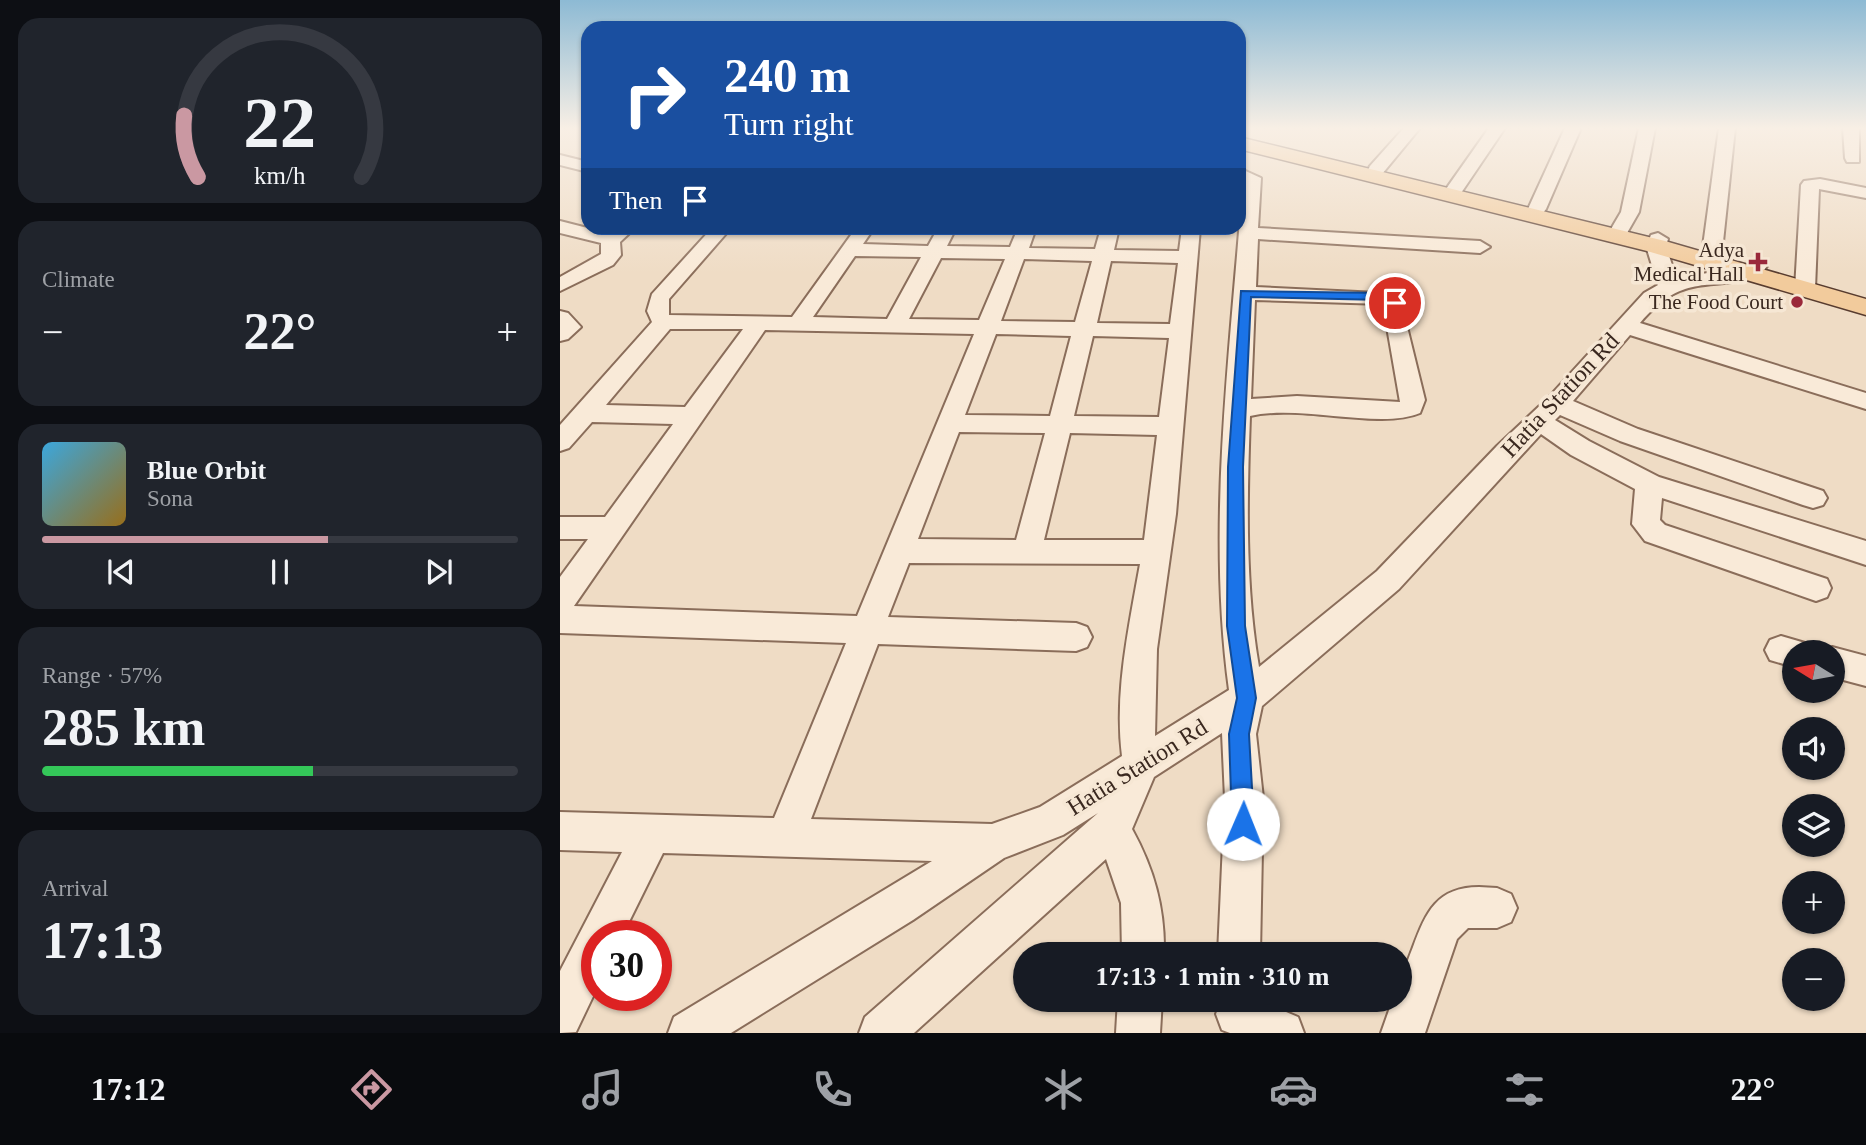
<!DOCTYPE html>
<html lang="en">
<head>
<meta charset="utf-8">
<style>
  :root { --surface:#171b24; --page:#20242c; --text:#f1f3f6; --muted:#9ea1a6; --line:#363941; --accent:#ca98a2 }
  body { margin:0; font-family:Georgia,serif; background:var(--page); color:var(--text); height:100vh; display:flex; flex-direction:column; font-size:26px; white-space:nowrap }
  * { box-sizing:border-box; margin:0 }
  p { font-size:23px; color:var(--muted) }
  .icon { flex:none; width:38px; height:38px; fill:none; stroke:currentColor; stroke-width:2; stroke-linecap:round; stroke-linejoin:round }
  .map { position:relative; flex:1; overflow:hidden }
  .panel { display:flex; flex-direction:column; gap:18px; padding:18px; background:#0d0f14; width:560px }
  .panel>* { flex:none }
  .hud { position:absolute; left:21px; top:21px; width:665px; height:214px; border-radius:21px; box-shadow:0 2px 5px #0004; background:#1a4fa0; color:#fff; overflow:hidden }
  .needle { width:46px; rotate:281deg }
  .buttons { position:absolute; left:1222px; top:640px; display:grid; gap:14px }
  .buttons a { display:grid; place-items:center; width:63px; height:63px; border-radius:50%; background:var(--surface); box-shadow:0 2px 5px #0004; font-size:35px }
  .speed { position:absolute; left:21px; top:920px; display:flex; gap:14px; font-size:35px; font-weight:700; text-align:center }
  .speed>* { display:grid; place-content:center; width:91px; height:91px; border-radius:50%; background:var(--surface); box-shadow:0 2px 5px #0004; line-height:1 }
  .speed .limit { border:10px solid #d22; background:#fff; color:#111 }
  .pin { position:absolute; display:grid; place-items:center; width:60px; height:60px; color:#fff; margin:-30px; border:4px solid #fff; border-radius:50%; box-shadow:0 2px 7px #0007 }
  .me { position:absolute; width:77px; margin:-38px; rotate:1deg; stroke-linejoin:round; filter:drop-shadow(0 0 5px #0008) }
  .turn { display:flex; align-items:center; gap:24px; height:147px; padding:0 28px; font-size:32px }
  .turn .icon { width:91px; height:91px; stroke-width:2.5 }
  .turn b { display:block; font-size:49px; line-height:60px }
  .then { display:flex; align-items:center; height:66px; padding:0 28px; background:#0003; gap:14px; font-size:26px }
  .big { font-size:52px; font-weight:700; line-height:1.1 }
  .panel .card { flex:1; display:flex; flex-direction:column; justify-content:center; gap:10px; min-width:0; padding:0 24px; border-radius:21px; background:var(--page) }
  .panel .dial { align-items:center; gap:0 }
  .dial svg { height:182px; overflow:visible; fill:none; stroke:var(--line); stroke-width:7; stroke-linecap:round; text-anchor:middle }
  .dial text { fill:var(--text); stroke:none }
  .song { display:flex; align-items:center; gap:21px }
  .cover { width:84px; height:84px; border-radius:10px; background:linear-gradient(135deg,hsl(200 70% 55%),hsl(40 70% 35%)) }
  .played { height:7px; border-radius:4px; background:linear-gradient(90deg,var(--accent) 60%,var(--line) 60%) }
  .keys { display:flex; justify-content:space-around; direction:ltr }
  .heat { display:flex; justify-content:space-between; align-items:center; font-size:38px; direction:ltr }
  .charge { height:10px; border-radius:5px; background:linear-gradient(90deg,#34c759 57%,var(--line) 0) }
  .trip { position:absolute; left:453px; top:942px; width:399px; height:70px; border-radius:35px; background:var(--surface); box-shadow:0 2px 5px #0004; font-weight:700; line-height:70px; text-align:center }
  .tab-bar { display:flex; height:112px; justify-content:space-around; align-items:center; background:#090b0e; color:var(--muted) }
  .tab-bar .icon { width:49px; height:49px }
  .tab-bar .active { color:var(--accent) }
  .tab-bar b { font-size:32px; color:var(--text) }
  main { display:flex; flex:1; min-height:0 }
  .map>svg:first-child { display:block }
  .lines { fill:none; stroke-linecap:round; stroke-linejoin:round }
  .minor-casing { stroke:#8a6d5a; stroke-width:4 }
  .major-casing { stroke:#583c2f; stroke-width:3 }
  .minor { fill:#f9ead8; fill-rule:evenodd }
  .major { fill:#f2cb9c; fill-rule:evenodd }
  .route { fill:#1a73e8; stroke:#114b97; stroke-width:2 }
  .poi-dot { fill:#9a293b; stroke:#f6e7d4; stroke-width:2.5 }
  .labels { text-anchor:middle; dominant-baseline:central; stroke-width:7; stroke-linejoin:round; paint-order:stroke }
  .far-poi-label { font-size:21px; fill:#3a281f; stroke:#f6e7d4; text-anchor:end }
  .street-label { font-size:24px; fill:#3a281f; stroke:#f6e7d4 }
</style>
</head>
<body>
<main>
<section class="panel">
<div class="card dial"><svg viewBox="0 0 100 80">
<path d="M14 69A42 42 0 1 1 86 69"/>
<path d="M14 69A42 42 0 0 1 8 42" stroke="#ca98a2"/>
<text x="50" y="56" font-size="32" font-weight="700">22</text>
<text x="50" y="72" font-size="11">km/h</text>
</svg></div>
<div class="card"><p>Climate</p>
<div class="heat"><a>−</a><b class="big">22°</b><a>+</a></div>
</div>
<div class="card">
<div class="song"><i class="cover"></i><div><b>Blue Orbit</b><p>Sona</p></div></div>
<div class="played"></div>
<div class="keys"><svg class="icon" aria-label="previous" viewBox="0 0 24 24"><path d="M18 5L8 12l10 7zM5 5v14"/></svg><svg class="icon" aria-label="pause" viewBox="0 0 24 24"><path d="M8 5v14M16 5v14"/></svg><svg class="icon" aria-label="next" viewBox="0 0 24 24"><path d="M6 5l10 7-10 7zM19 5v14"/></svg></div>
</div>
<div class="card"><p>Range · 57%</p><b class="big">285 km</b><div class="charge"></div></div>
<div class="card"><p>Arrival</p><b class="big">17:13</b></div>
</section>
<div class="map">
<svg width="1306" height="1033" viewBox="0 0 1306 1033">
  <rect width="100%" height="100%" fill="#efdcc5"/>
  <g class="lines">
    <g class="minor-casing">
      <path id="minor" d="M844 128H860L822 174H810L808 170 810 166Z
        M929 128H945L901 193H889L886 189Z
        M1005 128H1021L986 209 983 213H971L968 209Z
        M1079 128H1095L1079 212 1067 233 1060 235 1051 229 1061 212Z
        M1159 128H1175L1161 261 1151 267 1141 261Z
        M1283 128H1299V162H1287L1285 158Z
        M0 155 28 162V172L0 165Z
        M679 168 701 178 698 228 920 241 930 247 920 253 698 239 696 287 839 294 865 400 860 413C821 430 740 404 690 416 687 499 685 586 699 667L817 571 937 446 988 398 1084 293 1098 285 1086 246 1091 235 1098 233 1108 239 1106 246 1116 278 1186 267 1197 260 1207 266 1199 277C1144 291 1123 273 1080 323L1306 393V409L1070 335 1013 401 1078 429 1263 491 1267 498 1263 505 1253 508 1243 505 1060 441 1000 415 995 420 1029 441 1099 477 1306 541V565L1102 498 1100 520 1105 525 1267 579 1271 588 1267 597 1256 601 1085 541 1072 524 1075 489 1011 455 981 434 839 589 702 706 696 734 703 798 700 954H658L665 798 662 733 594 777 572 829C594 869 605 908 604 954H562L561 903 546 859 354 1033H299L305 1017 538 813 503 835 444 858 353 920 171 1033H108L114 1017 372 861 103 853 62 936H37V988L16 1032 0 1033V971L62 852 0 850V812L214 818 286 643 0 633V577L28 539H0V517H45L113 424 32 422 9 448 0 451V425L92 322 87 311 92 294 152 228H171L109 299V315L232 317 296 228H314L303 244 368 246 378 228H396L387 246 450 247 458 228H476L469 248 535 249 541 228H559L554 250 619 251 622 228H640L616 514 597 649 595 736 669 690C646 522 671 347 683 181L679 179ZM295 256 361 257 327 319 253 317ZM381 258 445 259 419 320 349 319ZM464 259 532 261 515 322 441 321ZM551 261 618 263 610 324 537 323ZM695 300 823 304 840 402 737 396 691 399ZM110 329H183L125 407 46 405ZM205 330 414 334 297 616 14 606ZM436 334 511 336 490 416 405 415ZM533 336 609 338 599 417 514 416ZM399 432 485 433 456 540 358 539ZM510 433 597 435 584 540H484ZM349 563 580 564C569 626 554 693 562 756L480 807 432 824 251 819 318 644 516 651 527 647 532 637 527 627 516 623 328 617Z
        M1260 179 1306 188V198L1259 189 1255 289 1245 295 1235 289 1241 185 1244 181Z
        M0 221 47 233 55 228H75L60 242 61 255 53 265 0 291V277L41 254V243L0 233Z
        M0 311 8 313 21 327 8 339 0 341Z
        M1221 636 1245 643 1250 653H1234V667L1210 660 1205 650 1210 640Z
        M1272 647 1306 656V686L1272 677V653H1260Z
        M919 887 937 888 951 894 957 908 951 922 937 928H908L897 939 865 1033H821L833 999H840C840 980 846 965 853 947 866 912 877 887 919 887Z
        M558 999H602L600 1033H556Z
        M662 999H695L738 1017 744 1033H670L662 1030 656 1014Z"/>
    </g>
    <g class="major-casing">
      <path id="major" d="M679 137 1105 241 1306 299V315L1087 251 679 149Z"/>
    </g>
    <use href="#minor" class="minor"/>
    <use href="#major" class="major"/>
  </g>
  <linearGradient id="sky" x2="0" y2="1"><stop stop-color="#8dbad4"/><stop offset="0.47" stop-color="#f8efe5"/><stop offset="1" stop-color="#f8efe5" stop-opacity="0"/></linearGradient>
  <rect width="1306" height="273" fill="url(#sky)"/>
  <path class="route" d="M681 291 824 293 836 295 841 303 835 307 824 300 691 297 683 467 685 626 696 698 689 734 694 824 691 832 683 835 676 832 672 824 669 734 677 698 667 626 668 467Z"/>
  <g class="poi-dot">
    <path d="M1194.5 251.5h7v7h7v7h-7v7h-7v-7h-7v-7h7z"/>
    <circle cx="1237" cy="302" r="7"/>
  </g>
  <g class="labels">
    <g class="far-poi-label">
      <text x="1184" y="250">Adya<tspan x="1184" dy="24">Medical Hall</tspan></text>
      <text x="1223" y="302">The Food Court</text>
    </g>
    <g class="street-label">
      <text transform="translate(1000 395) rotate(-47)">Hatia Station Rd</text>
      <text transform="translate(577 767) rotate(-32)">Hatia Station Rd</text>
    </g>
  </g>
</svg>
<div class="buttons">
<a><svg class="needle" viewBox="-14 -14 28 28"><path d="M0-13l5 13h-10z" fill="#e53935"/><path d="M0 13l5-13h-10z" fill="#9ea1a6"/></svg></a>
<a><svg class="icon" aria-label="sound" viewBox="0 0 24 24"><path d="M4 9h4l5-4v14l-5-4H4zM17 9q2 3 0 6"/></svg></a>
<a><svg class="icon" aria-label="layers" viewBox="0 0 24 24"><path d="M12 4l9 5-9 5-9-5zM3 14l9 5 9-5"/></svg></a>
<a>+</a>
<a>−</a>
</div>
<div class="speed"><div class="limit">30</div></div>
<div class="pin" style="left:835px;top:303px;background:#d93025"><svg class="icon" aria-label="arrive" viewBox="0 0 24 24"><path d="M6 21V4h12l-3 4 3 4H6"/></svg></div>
<svg class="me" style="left:683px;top:824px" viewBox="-20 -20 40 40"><circle r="19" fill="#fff"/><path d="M0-13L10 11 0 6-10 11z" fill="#1a73e8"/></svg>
<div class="trip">17:13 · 1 min · 310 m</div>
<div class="hud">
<div class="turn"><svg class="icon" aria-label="right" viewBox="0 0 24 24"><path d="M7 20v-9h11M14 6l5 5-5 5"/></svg><div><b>240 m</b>Turn right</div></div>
<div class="then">Then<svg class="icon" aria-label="arrive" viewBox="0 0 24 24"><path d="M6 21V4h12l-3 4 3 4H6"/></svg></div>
</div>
</div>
</main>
<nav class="tab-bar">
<b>17:12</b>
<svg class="icon active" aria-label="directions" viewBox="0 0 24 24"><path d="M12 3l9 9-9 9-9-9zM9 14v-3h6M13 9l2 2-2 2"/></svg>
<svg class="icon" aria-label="music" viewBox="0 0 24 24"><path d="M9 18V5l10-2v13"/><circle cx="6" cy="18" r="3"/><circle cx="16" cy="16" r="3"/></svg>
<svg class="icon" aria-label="phone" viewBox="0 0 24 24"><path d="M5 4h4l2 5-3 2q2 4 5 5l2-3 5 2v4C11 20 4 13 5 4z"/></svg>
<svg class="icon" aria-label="climate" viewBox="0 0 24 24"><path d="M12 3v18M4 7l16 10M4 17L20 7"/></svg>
<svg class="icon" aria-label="car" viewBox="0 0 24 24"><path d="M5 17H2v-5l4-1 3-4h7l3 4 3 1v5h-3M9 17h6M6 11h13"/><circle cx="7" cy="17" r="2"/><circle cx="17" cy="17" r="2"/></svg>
<svg class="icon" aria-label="filters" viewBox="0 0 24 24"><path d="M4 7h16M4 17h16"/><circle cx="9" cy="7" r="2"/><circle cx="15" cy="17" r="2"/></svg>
<b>22°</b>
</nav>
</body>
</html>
